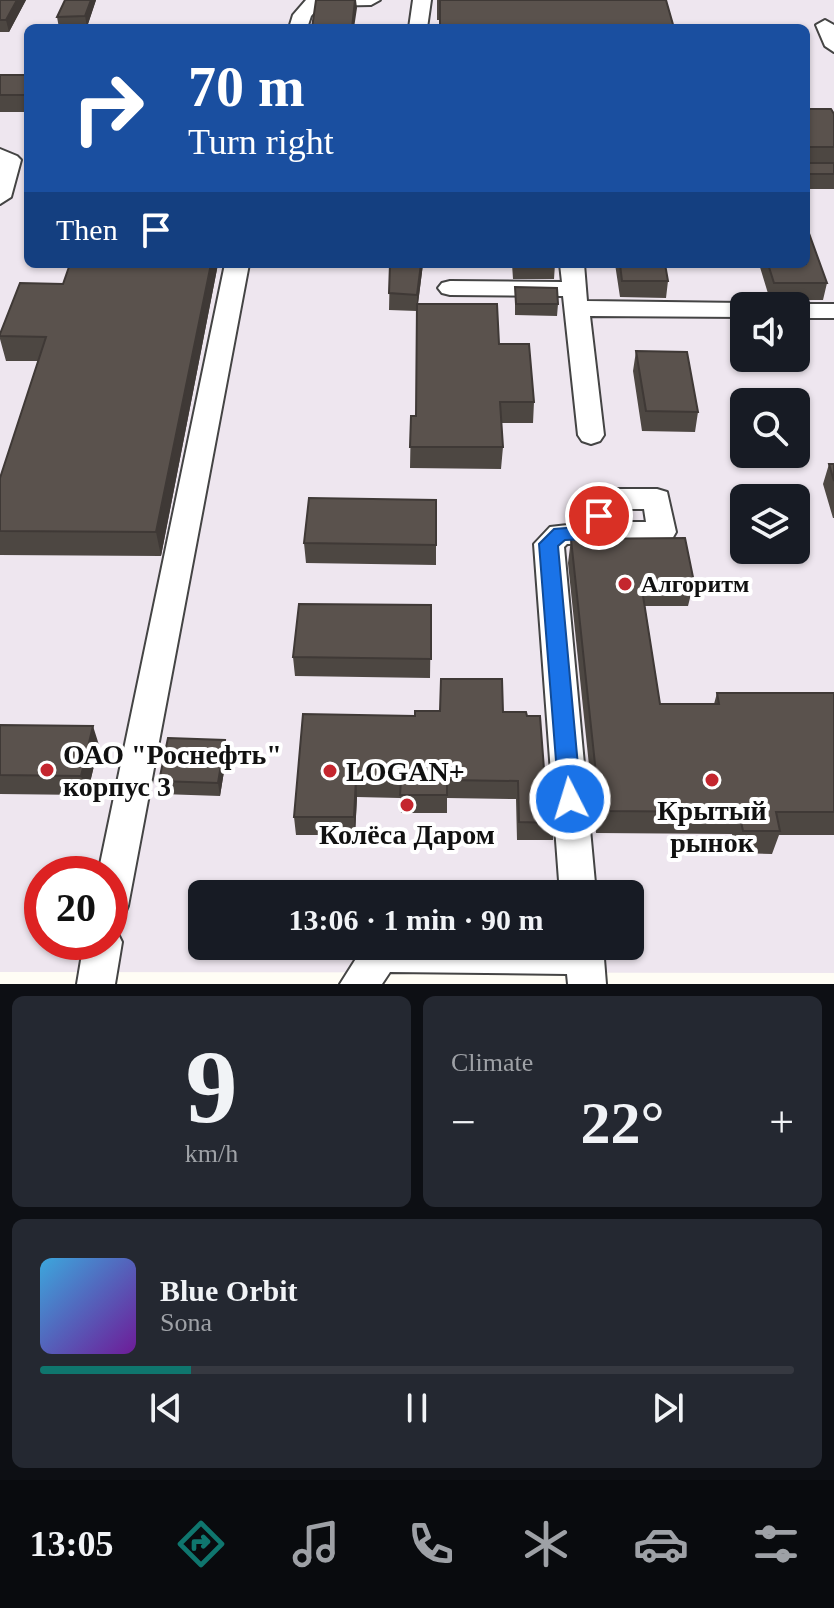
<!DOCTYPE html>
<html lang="en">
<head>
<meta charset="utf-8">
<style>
  :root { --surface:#171b24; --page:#242831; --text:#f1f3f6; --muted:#9ea1a6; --line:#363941; --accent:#0f766e }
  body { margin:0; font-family:"Times New Roman",serif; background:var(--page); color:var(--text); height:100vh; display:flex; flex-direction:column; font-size:30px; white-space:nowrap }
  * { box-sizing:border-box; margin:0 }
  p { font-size:26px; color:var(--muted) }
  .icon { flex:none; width:44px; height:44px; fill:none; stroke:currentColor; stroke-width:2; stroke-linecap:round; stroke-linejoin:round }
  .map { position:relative; height:984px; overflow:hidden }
  .panel { display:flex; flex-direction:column; gap:12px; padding:12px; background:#0d0f14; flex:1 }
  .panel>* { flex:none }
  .banner { position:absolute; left:24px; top:24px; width:786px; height:244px; border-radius:12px; box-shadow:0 2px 6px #0004; background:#1a4fa0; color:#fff; overflow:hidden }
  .fabs { position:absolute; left:730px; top:292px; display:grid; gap:16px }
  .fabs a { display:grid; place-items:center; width:80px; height:80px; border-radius:12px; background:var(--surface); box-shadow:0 2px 6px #0004; font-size:40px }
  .speed { position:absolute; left:24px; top:856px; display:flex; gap:16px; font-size:40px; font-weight:700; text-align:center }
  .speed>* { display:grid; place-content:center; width:104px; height:104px; border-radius:50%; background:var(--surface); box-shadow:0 2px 6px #0004; line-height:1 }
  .speed .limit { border:12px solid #d22; background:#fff; color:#111 }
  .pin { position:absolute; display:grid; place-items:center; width:68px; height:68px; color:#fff; margin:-34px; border:4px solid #fff; border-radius:50%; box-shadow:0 2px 8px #0007 }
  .me { position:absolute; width:88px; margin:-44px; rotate:355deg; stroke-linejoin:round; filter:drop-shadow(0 0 6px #0008) }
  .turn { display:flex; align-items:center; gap:28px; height:168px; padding:0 32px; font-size:36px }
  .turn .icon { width:104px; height:104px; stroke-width:2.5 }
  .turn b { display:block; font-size:56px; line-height:68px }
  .then { display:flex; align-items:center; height:76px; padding:0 32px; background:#0003; gap:16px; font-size:30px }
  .big { font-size:60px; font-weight:800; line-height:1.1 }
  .panel .widget { flex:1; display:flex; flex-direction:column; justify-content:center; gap:12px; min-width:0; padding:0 28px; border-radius:12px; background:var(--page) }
  .panel .dial { align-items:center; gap:0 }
  .dial b { font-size:104px; line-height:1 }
  .song { display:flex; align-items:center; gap:24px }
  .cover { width:96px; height:96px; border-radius:12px; background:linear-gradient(135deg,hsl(200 70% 55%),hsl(280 70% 35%)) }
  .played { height:8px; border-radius:4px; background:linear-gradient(90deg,var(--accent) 20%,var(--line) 20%) }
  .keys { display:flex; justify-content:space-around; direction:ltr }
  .heat { display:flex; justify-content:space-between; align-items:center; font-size:44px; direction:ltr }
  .panel .tiles { flex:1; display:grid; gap:12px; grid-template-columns:1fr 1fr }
  .widget:last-child { grid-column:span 2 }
  .trip { position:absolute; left:188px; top:880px; width:456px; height:80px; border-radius:12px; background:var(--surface); box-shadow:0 2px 6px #0004; font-weight:800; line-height:80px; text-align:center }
  .menu { display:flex; height:128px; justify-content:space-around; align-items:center; background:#090b0e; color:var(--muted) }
  .menu .icon { width:56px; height:56px }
  .menu .on { color:var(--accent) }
  .menu b { font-size:36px; color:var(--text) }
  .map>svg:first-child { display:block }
  .industrial { fill:#eee6ef; fill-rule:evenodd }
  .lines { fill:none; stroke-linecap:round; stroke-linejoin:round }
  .minor-casing { stroke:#444; stroke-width:4 }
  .minor { fill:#fff; fill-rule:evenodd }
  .wall { fill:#4d4742 }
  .shaded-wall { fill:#3f3936 }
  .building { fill:#5a524d; stroke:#3f3936; stroke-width:2 }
  .route { fill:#1a73e8; stroke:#114b97; stroke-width:2 }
  .poi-dot { fill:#c4262e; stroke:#fff; stroke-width:3 }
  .labels { text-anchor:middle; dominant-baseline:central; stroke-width:8; stroke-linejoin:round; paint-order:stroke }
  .poi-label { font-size:24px; font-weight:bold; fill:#111; stroke:#fff; text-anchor:start }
  .near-poi-label { font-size:28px; font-weight:bold; fill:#111; stroke:#fff; text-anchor:start }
</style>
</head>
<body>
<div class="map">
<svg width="834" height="984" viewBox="0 0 834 984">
  <rect width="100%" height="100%" fill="#fffdf5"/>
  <path class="industrial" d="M0 0H834V973L0 972ZM28 28H806V264H28ZM744 306H796V358H744ZM744 402H796V454H744ZM744 498H796V550H744ZM42 874H110V942H42ZM202 894H630V946H202Z"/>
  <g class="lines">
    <g class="minor-casing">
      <path id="minor" d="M306 0H380L371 5 320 6 311 16 307 28H289L293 15Z
        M413 0H431L427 28H409Z
        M825 20 834 25V52L825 46 816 25Z
        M0 149 17 156 21 160 11 197 0 204Z
        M225 264H249L128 906 123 918 110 923V874H98Z
        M560 264H584L587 301 744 303 753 306H744V317L590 316 604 435 600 441 591 444 582 441 578 435 563 296 450 295 442 293 438 288 442 283 450 281 562 282Z
        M796 304H834V318H796V306H787Z
        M596 489H657L667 492 676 532 672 539 662 542 567 544 564 547 596 894H560L534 544 550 527 585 523 582 499 586 492ZM612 509H644L646 522H614Z
        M110 927 116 930 122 942 115 984H77L84 942H110Z
        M364 946H603L606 984H568L567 974 390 972 382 984H340Z"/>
    </g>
    <use href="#minor" class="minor"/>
  </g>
  <path class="wall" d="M0 0H26L9 32H0Z
    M65 0H96L87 27 59 28 57 17Z
    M437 0H666L439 20H437Z
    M0 75H28V112H0Z
    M806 109 834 114V189H806Z
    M218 264 161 556 0 555V478L38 361H6L0 339V334L63 284Z
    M390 264H423L418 304 499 344 534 402 533 423H501L503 447 501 469 410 468 411 416H416L417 311 389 310Z
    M512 264H555L554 279H513Z
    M615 264H665L668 281 666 298 620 297Z
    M759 264H806L827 283 823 300H770Z
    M515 287 558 304 557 316 515 315Z
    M636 351 698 412 695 432 642 431 633 371Z
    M829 464H834V518H833L823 484Z
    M436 500V565L306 563 304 543Z
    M571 539 694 582 688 606H645L660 704H714L717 693H834V835H779L772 854 736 853 732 834 596 833 568 563Z
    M431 605 430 678 295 676 293 657Z
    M503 712 527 716 544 769 555 823 553 840H517L516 799 447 798V813H401L400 798 357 797 355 835H296L294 817 415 716Z
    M0 725 99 745 87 795 0 794Z
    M225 740 227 753 220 796 162 794 159 781Z"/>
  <path class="shaded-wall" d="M17 0H26L9 32 6 20Z
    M91 0H96L87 27 85 16Z
    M355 0H356L357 8 354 28H352Z
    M211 264H218L161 556 156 532Z
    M421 264H423L417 311V295Z
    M93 726 99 745 87 795 81 776Z
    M225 740 227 753 220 796 218 783Z
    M356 779 357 797 355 835 354 817Z"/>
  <path class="building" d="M0 0H17L6 20H0Z
    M65 0H91L85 16 57 17Z
    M316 0H355L352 28H312Z
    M440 0H666L674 28H440Z
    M0 75H28V95H0Z
    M806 109H831L834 114V147H808V163H834V174H806Z
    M806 225 827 283H774L768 264H806Z
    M70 264H211L156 532 0 531V478L46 337 0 336V334L20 283 63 284Z
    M390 264H421L417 295 389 293Z
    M620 264H665L668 281H622Z
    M515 287 557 288 558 304H516Z
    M417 304H497L499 344H529L534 402H500L503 447H410L411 416H416Z
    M636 351 687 352 698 412 646 411Z
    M829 464H834V481Z
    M309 498 436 500V545L304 543Z
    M685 538 694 582 641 583 660 704H719L717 693H834V812H776L780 831H743L739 812 600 811 571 539Z
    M299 604 431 605V659L293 657Z
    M441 679H502L503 712H526L527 716H540L544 769H551L555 823 519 822 518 781 447 780V795H400L401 780 356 779 354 817H294L303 714 415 716V711H440Z
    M0 725 93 726 81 776 0 775Z
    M168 738 225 740 218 783 159 781Z"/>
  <path class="route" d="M599 509 608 516 610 533 608 538 565 540 558 546 581 799 578 805 570 808 562 805 559 799 539 544 554 529 591 526 589 516Z"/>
  <g class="poi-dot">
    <circle cx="625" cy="584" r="8"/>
    <circle cx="47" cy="770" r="8"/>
    <circle cx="330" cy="771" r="8"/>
    <circle cx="712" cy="780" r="8"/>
    <circle cx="407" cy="805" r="8"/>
  </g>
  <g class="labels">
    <g class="poi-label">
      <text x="641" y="584">Алгоритм</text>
    </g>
    <g class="near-poi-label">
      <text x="63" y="754">ОАО "Роснефть"<tspan x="63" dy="32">корпус 3</tspan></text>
      <text x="346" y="771">LOGAN+</text>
      <text x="712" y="810" text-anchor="middle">Крытый<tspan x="712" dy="32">рынок</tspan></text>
      <text x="407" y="834" text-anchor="middle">Колёса Даром</text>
    </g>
  </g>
</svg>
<div class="fabs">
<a><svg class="icon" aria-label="sound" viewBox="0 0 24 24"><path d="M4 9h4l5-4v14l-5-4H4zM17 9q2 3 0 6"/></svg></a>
<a><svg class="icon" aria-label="search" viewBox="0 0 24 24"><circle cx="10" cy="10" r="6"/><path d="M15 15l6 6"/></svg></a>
<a><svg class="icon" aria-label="layers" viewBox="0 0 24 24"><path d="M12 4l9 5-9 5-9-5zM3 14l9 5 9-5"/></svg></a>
</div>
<div class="speed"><div class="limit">20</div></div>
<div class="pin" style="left:599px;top:516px;background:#d93025"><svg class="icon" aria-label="arrive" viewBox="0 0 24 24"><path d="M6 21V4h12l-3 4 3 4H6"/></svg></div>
<svg class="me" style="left:570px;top:799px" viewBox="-20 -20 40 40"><circle r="17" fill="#1a73e8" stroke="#fff" stroke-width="3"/><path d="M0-11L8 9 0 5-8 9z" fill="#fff"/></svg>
<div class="trip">13:06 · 1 min · 90 m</div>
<div class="banner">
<div class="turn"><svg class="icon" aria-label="right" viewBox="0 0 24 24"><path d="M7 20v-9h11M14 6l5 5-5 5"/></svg><div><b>70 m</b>Turn right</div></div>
<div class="then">Then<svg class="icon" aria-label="arrive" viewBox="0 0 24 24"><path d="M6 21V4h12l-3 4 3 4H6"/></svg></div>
</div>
</div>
<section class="panel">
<div class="tiles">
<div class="widget dial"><b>9</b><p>km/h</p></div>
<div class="widget"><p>Climate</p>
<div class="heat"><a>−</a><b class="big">22°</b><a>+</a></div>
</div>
<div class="widget">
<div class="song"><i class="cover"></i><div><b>Blue Orbit</b><p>Sona</p></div></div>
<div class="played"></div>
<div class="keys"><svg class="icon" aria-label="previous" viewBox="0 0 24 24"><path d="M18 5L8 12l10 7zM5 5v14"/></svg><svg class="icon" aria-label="pause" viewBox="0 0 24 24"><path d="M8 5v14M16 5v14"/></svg><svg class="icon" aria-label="next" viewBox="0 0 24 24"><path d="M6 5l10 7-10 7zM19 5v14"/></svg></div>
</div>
</div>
</section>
<nav class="menu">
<b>13:05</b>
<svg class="icon on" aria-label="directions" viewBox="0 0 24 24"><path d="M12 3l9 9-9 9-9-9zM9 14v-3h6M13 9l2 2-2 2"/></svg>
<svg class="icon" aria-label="music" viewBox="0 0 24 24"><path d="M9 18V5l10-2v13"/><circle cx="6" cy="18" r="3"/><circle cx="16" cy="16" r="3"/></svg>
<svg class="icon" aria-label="phone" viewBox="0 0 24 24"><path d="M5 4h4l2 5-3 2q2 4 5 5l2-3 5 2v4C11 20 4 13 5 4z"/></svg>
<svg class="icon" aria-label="climate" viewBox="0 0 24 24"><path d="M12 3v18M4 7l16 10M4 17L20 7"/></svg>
<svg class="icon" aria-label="car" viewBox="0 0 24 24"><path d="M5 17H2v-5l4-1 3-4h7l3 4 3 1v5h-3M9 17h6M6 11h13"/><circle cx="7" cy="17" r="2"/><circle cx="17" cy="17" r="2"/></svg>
<svg class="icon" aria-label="filters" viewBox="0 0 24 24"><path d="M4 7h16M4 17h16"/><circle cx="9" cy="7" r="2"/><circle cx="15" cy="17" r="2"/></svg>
</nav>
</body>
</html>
